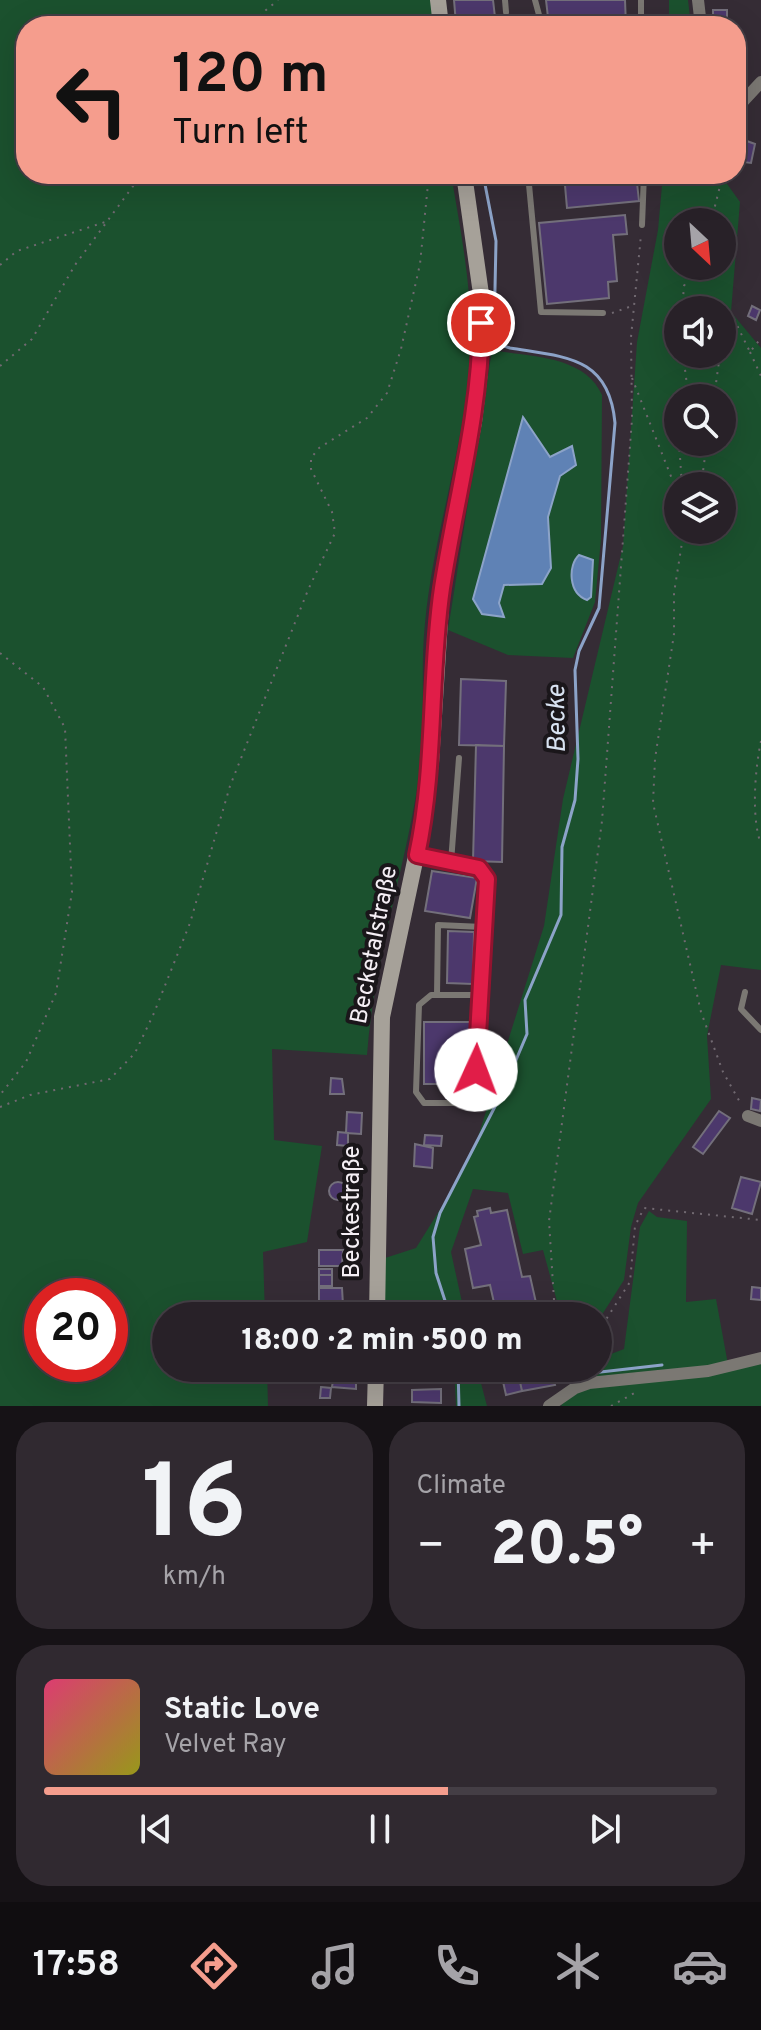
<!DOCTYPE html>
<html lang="en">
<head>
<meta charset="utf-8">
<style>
  :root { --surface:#282128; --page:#302930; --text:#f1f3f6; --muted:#a5a3a8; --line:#443e45; --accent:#f59d8d }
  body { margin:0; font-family:Overpass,sans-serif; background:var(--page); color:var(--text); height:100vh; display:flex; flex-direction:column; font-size:30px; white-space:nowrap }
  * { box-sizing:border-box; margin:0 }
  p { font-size:26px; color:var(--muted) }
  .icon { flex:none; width:44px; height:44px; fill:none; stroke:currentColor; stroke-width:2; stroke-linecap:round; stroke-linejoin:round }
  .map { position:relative; height:1406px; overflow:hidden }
  .sheet { display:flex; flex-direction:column; gap:16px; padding:16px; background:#161216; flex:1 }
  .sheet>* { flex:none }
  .top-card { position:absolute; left:16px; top:16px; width:730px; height:168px; border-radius:32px; box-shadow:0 8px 32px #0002,0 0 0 2px var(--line); background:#f59d8d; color:#111; overflow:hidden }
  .needle { width:52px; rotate:154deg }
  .buttons { position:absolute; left:664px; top:208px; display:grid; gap:16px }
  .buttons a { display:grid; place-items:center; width:72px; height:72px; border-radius:50%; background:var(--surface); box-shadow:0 8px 32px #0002,0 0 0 2px var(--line); font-size:40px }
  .speed { position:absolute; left:24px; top:1278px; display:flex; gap:16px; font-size:40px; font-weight:700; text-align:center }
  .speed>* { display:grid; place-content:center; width:104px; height:104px; border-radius:50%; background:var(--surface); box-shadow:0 8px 32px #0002,0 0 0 2px var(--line); line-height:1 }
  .speed .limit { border:12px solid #d22; background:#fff; color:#111 }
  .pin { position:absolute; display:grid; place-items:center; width:68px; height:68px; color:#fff; margin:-34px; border:4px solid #fff; border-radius:50%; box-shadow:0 2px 8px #0007 }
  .me { position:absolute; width:88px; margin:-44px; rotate:2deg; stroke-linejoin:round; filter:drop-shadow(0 0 6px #0008) }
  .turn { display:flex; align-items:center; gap:28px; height:168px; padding:0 24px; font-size:36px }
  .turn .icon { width:104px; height:104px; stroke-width:2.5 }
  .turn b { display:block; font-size:56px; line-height:68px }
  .big { font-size:60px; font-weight:800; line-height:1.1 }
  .sheet .tile { flex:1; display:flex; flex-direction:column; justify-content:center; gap:12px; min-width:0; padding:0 28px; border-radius:32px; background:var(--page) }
  .sheet .dial { align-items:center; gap:0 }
  .dial b { font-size:104px; line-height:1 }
  .song { display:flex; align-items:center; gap:24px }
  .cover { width:96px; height:96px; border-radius:12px; background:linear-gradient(135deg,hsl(340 70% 55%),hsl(60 70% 35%)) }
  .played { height:8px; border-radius:4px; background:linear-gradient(90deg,var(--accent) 60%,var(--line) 60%) }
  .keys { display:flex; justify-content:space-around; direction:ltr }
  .heat { display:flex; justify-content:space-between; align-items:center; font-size:44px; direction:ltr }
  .sheet .tiles { flex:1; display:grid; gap:16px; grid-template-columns:1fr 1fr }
  .tile:last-child { grid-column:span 2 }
  .trip { position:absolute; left:152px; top:1302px; width:460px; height:80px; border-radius:40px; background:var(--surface); box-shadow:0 8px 32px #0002,0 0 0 2px var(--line); font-weight:800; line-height:80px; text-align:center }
  .tabs { display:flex; height:128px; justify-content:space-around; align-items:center; background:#100d10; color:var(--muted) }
  .tabs .icon { width:56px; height:56px }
  .tabs .current { color:var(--accent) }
  .tabs b { font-size:36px; color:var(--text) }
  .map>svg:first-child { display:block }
  .green { fill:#1b512e; fill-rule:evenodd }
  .water { fill:#5f82b5; stroke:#8ca3c8; stroke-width:2 }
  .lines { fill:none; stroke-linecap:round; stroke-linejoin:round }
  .stream { stroke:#8ca3c8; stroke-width:3 }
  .building { fill:#4c386c; stroke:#736f7b; stroke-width:2 }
  .path { stroke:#716971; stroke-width:2; stroke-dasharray:2 6; stroke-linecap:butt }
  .lane { stroke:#7b7873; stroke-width:6 }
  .street { stroke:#7b7873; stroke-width:12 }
  .secondary { stroke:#a6a199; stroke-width:16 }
  .route-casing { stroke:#92132f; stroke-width:20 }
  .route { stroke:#e11d48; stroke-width:14 }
  .labels { text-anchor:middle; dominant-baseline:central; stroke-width:8; stroke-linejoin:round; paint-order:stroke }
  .street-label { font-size:24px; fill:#f5eff5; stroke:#1a161a }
  .water-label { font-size:26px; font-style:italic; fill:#d8e2f1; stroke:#1a161a }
</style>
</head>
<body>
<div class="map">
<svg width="761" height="1406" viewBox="0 0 761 1406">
  <rect width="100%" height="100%" fill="#352c35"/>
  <path class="green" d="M0 0H431L433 26H26V174H451C462 239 476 307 469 373 461 458 433 538 425 623 420 671 426 721 420 769 407 865 374 957 367 1055L272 1049 274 1140 322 1146 307 1242 263 1252 265 1316H166V1368H267L268 1406H0ZM42 1296H110V1364H42Z
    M669 0H688L691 26H669Z
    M663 174H720L740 202 731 312 761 348V970L721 965 707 1036 711 1099 638 1203 631 1227 624 1280 598 1321V1316H561L543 1250 523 1254 508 1193 473 1189 451 1252 465 1316H384L385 1258 416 1248 454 1187 478 1137 544 926 563 799 623 546 637 342 658 230ZM678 222H722V266H678ZM678 310H722V354H678ZM678 398H722V442H678ZM678 486H722V530H678Z
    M492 350C529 357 585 355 602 395L601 539 595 602 573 658 508 655 448 630Z
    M649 1211 657 1217 687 1221 686 1302 716 1299 729 1370 761 1363V1406H561L583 1368H598V1359L624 1349 640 1227Z
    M454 1368H477L487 1406H456Z"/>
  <path class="water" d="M523 417 550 457 572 446 576 465 560 476 548 517 551 568 542 584 504 585 499 603 504 617 482 614 473 599Z
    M579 555 593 560 591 597 587 600C568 593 568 565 579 555Z"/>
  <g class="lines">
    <path class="stream" d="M450 1316 436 1273 433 1237 440 1213 502 1093 527 1034 525 1000 561 915 562 847 575 800 578 759 575 670 579 651 599 608 615 423C609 356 565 357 510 348L498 344 494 336 496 241 483 174
      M458 1368 459 1406
      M583 1374 662 1365"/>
  </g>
  <path class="building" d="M454 0H493L496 26H452L456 24Z
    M546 0H625L626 26H549Z
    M713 10H727V26H713Z
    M537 22V26H501L518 24Z
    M736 57H745L744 72H736Z
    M744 140 755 144 751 163 743 162 744 157 739 155Z
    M564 174H636L639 201 567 208Z
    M625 215 627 234 613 235 617 281 608 282 609 298 547 304 539 223Z
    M752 306 760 310 756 320 748 316Z
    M461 679 506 681 504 746 459 745Z
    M476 745 504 746 502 862 473 861Z
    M432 871 477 878 470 918 425 911Z
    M448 931 474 932 473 984 447 983Z
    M424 1022H472L471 1084H424Z
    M331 1078 342 1079 344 1094H330Z
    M752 1098 761 1100 760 1111 751 1109Z
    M719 1111 730 1118 703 1154 693 1147Z
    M347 1112 362 1113 361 1134 346 1133Z
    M338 1132 348 1133V1146L337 1145Z
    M425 1135 442 1136 441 1146 424 1145Z
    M415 1144 433 1148 432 1168 414 1166Z
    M741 1177 761 1182 752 1214 732 1208Z
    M329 1191a9 9 0 1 1 18 0a9 9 0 1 1-18 0Z
    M490 1208 491 1213 507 1210 522 1277 530 1276 539 1316H497L490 1285 473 1288 465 1249 481 1245 474 1217 478 1216 477 1211Z
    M319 1250H343L342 1266H319Z
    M319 1269H332V1275H319Z
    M319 1275H332V1286H319Z
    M752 1287 761 1288V1300L751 1299Z
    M319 1288H342L343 1305H319Z
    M500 1368H517L522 1391 506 1395Z
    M517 1368H551L555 1385 522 1391Z
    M343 1376 356 1377V1389L332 1387 333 1380 342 1381Z
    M321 1387 331 1388 330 1398H320Z
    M441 1389V1403L412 1402V1390Z"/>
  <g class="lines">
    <path class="path" d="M247 26 278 0
      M711 222 723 174
      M0 265 17 251 105 222
      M682 310 684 286 694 266
      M612 313 632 306
      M722 344 724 331 733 317 750 352 761 338
      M750 352 761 376
      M683 354 687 385 685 398
      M0 366 32 339 75 265 142 174
      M632 378 678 494
      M714 398 720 354
      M678 431V435
      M679 442 682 486
      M701 486 707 442
      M684 530 674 593V634L655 759 653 803 701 1012 723 1072 741 1104
      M0 653 43 687 65 728 72 892 56 993 26 1062 0 1095
      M761 741C755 769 751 818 761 844
      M0 1107 30 1095 110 1079 135 1053 154 1013 190 923 230 786 308 590 335 533 332 512 311 469V458L319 448 367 418 387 393 401 349 420 264 429 174
      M555 1316 549 1221 602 821 632 419 631 337 641 235
      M598 1332 630 1282 635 1226 644 1208 761 1220
      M568 1368 570 1376
      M611 1406 638 1391"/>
    <path class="lane" d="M505 0 506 12
      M535 0 542 26
      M641 0V26
      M528 174 541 312 603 313
      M642 225 644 174
      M417 855 479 868 487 879 475 1095 465 1103H424L416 1092 419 1005 431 995H478
      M451 862 459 758
      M745 992 741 1009 761 1030
      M437 995 438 925 483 927"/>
    <path class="street" d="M698 0 701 26
      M736 109 761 82
      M748 1116 761 1121
      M549 1406 575 1388 589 1383 708 1371 761 1358"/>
    <path class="secondary" d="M438 0 441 26
      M377 1316 382 1017 418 847 431 763 442 589 474 422 480 371 482 301 464 174
      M375 1406 376 1368"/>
  </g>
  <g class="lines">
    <g class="route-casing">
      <path id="route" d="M476 1070 487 879 479 868 417 855C436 767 429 677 442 588 456 499 480 414 481 323"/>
    </g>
    <use href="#route" class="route"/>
  </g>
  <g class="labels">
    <g class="street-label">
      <text transform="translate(375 945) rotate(-79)">Becketalstraße</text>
      <text transform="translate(353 1212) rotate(-90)">Beckestraße</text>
    </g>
    <g class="water-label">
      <text transform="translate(558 719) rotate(-91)">Becke</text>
    </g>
  </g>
</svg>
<div class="buttons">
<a><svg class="needle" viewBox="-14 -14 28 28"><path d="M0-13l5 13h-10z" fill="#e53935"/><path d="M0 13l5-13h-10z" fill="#a5a3a8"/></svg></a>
<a><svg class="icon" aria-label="sound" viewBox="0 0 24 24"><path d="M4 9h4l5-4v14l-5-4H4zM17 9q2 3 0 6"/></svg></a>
<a><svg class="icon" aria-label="search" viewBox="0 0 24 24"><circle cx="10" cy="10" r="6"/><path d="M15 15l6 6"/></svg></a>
<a><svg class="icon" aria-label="layers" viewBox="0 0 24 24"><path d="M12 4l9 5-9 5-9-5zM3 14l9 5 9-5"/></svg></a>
</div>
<div class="speed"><div class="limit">20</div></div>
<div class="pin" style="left:481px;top:323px;background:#d93025"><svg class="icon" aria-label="arrive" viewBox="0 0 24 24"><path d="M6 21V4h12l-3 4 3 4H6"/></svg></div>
<svg class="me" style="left:476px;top:1070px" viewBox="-20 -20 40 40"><circle r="19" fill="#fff"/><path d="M0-13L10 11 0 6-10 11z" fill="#e11d48"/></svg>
<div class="trip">18:00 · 2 min · 500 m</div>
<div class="top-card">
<div class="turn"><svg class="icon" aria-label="left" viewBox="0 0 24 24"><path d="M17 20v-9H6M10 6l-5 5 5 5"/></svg><div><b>120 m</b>Turn left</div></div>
</div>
</div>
<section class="sheet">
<div class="tiles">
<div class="tile dial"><b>16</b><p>km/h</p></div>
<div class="tile"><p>Climate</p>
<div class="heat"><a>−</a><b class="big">20.5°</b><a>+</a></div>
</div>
<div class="tile">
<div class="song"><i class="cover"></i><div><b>Static Love</b><p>Velvet Ray</p></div></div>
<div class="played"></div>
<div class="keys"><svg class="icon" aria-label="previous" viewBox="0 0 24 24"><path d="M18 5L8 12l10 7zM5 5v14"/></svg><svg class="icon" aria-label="pause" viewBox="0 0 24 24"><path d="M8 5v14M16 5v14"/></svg><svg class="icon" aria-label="next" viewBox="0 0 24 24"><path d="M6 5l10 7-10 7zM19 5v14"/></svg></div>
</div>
</div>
</section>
<nav class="tabs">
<b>17:58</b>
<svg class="icon current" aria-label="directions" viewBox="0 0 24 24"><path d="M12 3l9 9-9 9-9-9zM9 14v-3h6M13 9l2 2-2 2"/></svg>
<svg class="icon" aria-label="music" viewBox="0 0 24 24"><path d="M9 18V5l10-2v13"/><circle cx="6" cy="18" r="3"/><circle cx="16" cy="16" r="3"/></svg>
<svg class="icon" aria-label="phone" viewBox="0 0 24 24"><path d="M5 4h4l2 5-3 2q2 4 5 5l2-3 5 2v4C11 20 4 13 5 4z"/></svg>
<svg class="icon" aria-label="climate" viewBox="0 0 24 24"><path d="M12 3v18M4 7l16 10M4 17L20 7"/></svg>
<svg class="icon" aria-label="car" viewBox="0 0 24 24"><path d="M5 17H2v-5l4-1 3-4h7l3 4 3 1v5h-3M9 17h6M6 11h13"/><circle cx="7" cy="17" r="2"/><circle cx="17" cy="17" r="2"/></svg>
</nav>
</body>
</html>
